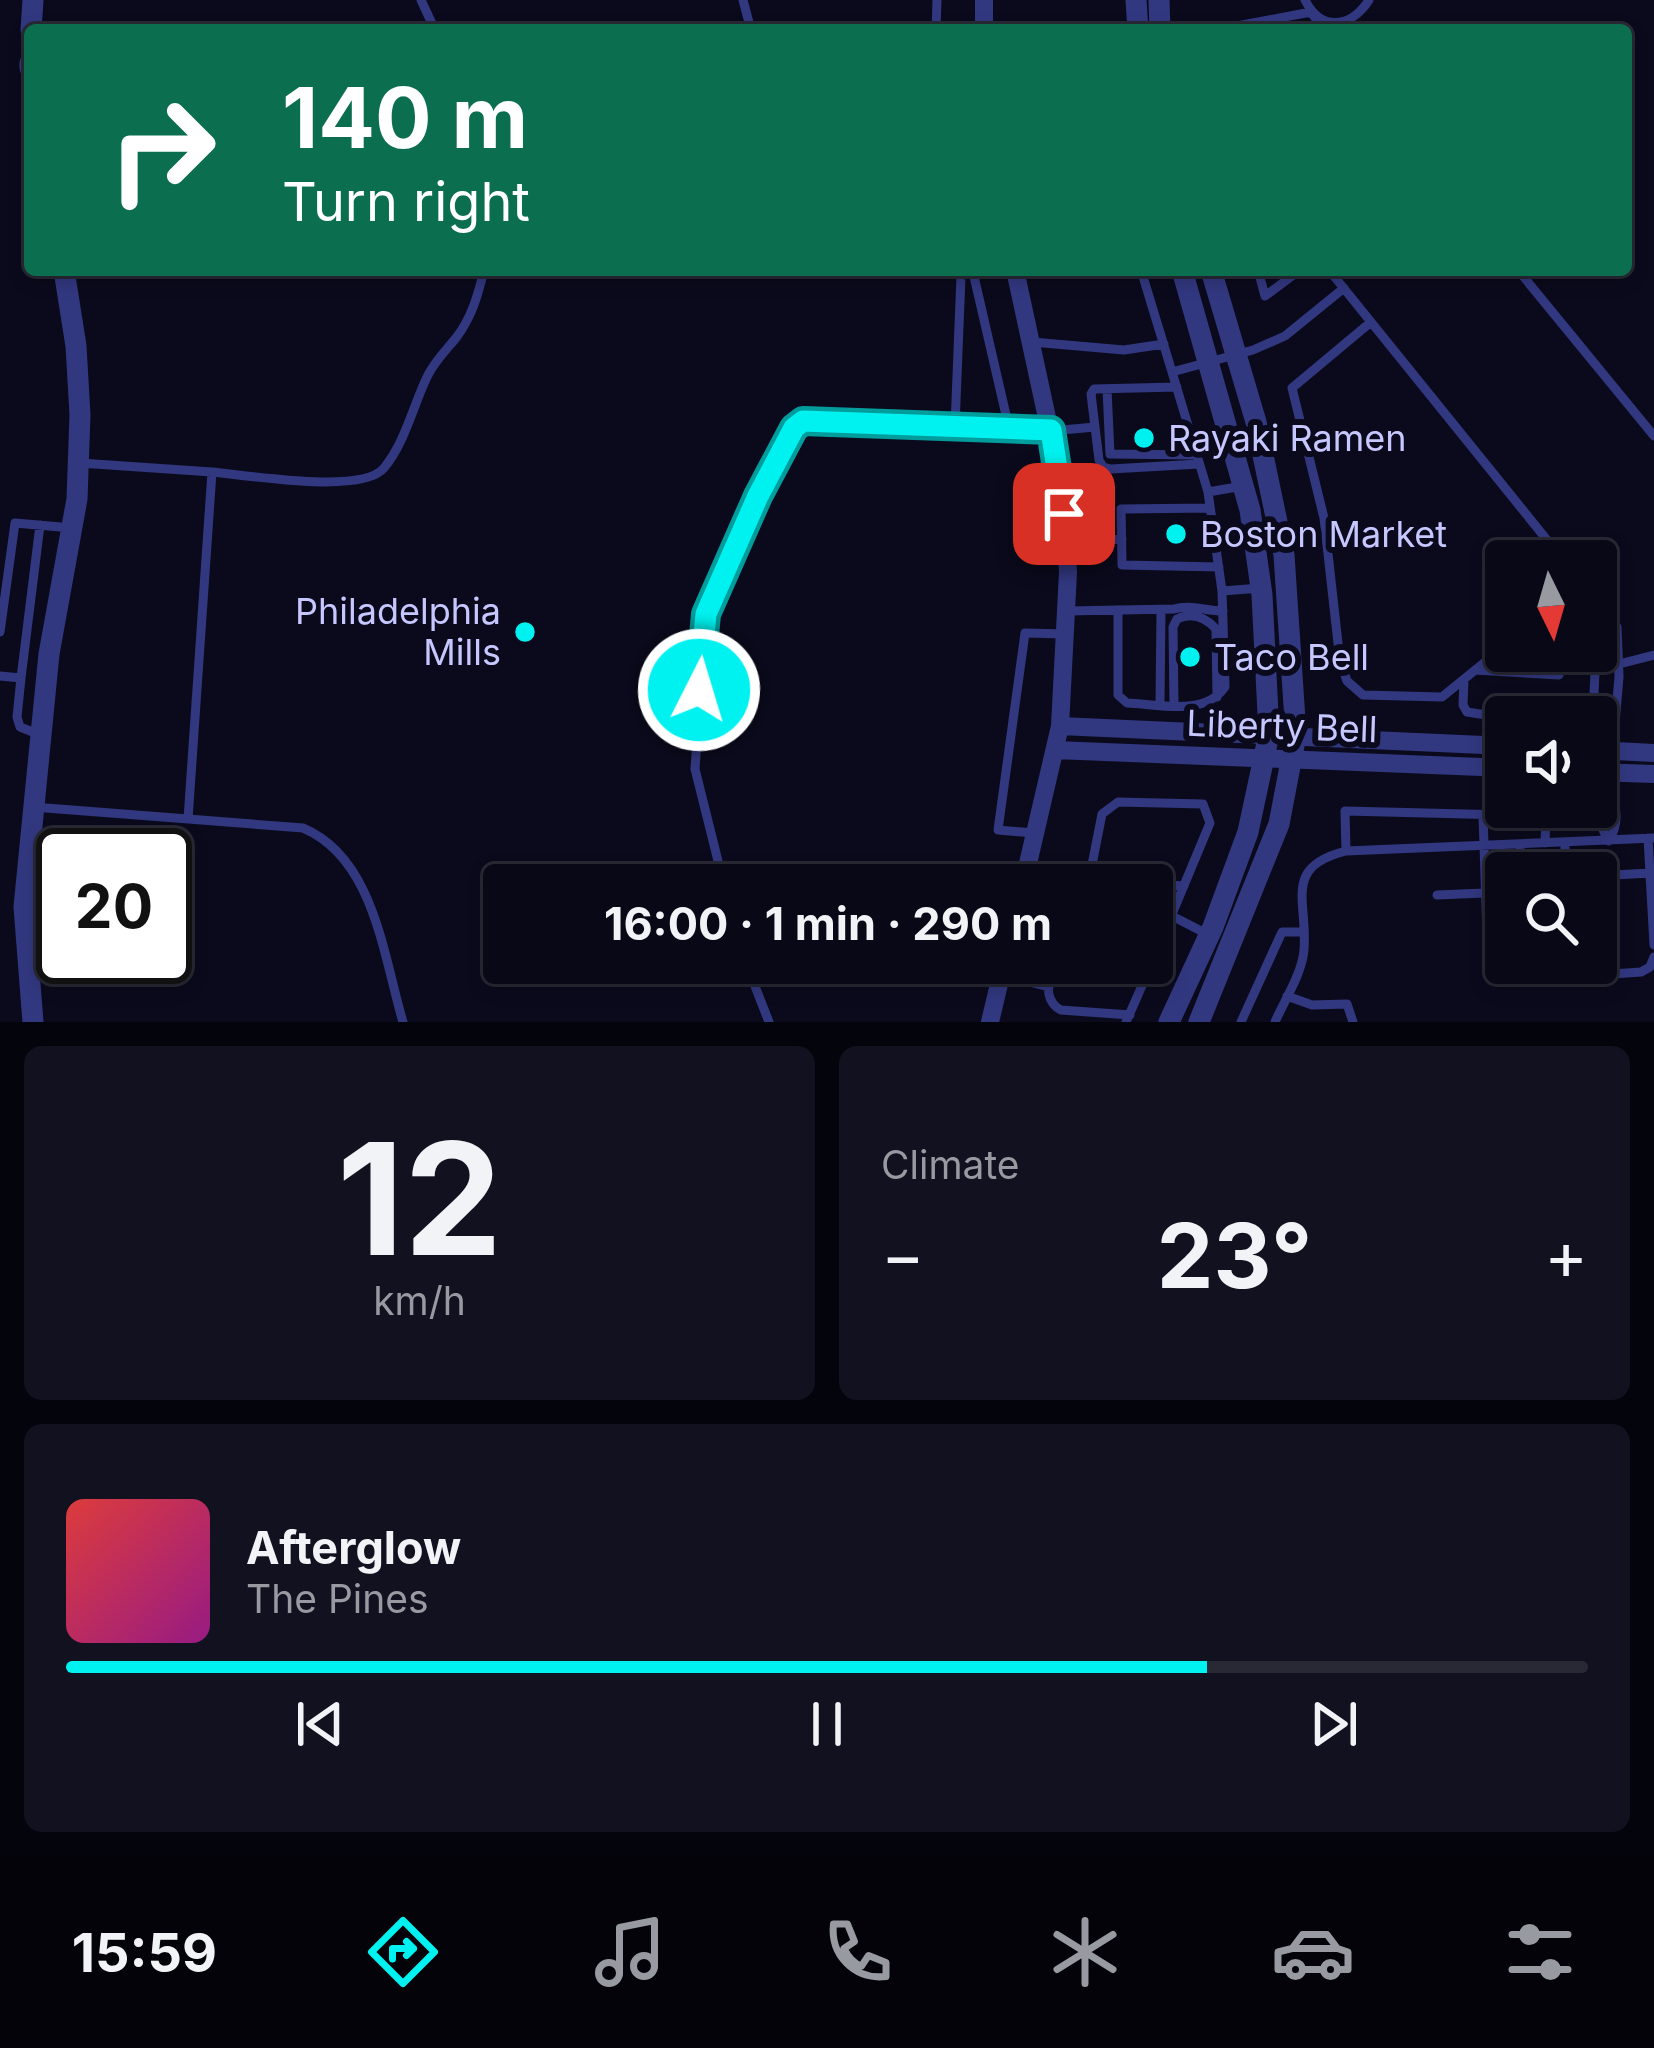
<!DOCTYPE html>
<html lang="en">
<head>
<meta charset="utf-8">
<style>
  :root { --surface:#080816; --page:#11111f; --text:#f1f3f6; --muted:#989aa1; --line:#292935; --accent:#00f2f0 }
  body { margin:0; font-family:Inter,sans-serif; background:var(--page); color:var(--text); height:100vh; display:flex; flex-direction:column; font-size:45px; white-space:nowrap }
  * { box-sizing:border-box; margin:0 }
  p { font-size:39px; color:var(--muted) }
  .icon { flex:none; width:66px; height:66px; fill:none; stroke:currentColor; stroke-width:2; stroke-linecap:round; stroke-linejoin:round }
  .map { position:relative; height:1022px; overflow:hidden }
  .details { display:flex; flex-direction:column; gap:24px; padding:24px; background:#04040c; flex:1 }
  .details>* { flex:none }
  .top-card { position:absolute; left:24px; top:24px; width:1608px; height:252px; border-radius:12px; box-shadow:0 6px 18px #0003,0 0 0 3px var(--line); background:#0b6e4f; color:#fff; overflow:hidden }
  .needle { width:78px; rotate:175deg }
  .fabs { position:absolute; left:1485px; top:540px; display:grid; gap:24px }
  .fabs a { display:grid; place-items:center; width:132px; height:132px; border-radius:12px; background:var(--surface); box-shadow:0 6px 18px #0003,0 0 0 3px var(--line); font-size:60px }
  .speed { position:absolute; left:36px; top:828px; display:flex; gap:24px; font-size:60px; font-weight:700; text-align:center }
  .speed>* { display:grid; place-content:center; width:156px; height:156px; border-radius:50%; background:var(--surface); box-shadow:0 6px 18px #0003,0 0 0 3px var(--line); line-height:1 }
  .speed .limit { border:6px solid #111; border-radius:18px; background:#fff; color:#111 }
  .pin { position:absolute; display:grid; place-items:center; width:102px; height:102px; color:#fff; margin:-51px; border-radius:24px; box-shadow:0 6px 18px #0006 }
  .me { position:absolute; width:132px; margin:-66px; rotate:5deg; stroke-linejoin:round; filter:drop-shadow(0 0 9px #0008) }
  .turn { display:flex; align-items:center; gap:42px; height:252px; padding:0 60px; font-size:54px }
  .turn .icon { width:156px; height:156px; stroke-width:2.5 }
  .turn b { display:block; font-size:84px; line-height:102px }
  .big { font-size:90px; font-weight:700; line-height:1.1 }
  .details .tile { flex:1; display:flex; flex-direction:column; justify-content:center; gap:18px; min-width:0; padding:0 42px; border-radius:18px; background:var(--page) }
  .details .dial { align-items:center; gap:0 }
  .dial b { font-size:156px; line-height:1 }
  .song { display:flex; align-items:center; gap:36px }
  .cover { width:144px; height:144px; border-radius:18px; background:linear-gradient(135deg,hsl(0 70% 55%),hsl(310 70% 35%)) }
  .played { height:12px; border-radius:6px; background:linear-gradient(90deg,var(--accent) 75%,var(--line) 75%) }
  .keys { display:flex; justify-content:space-around; direction:ltr }
  .heat { display:flex; justify-content:space-between; align-items:center; font-size:66px; direction:ltr }
  .details .tiles { flex:1; display:grid; gap:24px; grid-template-columns:1fr 1fr }
  .tile:last-child { grid-column:span 2 }
  .trip { position:absolute; left:483px; top:864px; width:690px; height:120px; border-radius:12px; background:var(--surface); box-shadow:0 6px 18px #0003,0 0 0 3px var(--line); font-weight:700; line-height:120px; text-align:center }
  .tab-bar { display:flex; height:192px; justify-content:space-around; align-items:center; background:#030309; color:var(--muted) }
  .tab-bar .icon { width:84px; height:84px }
  .tab-bar .current { color:var(--accent) }
  .tab-bar b { font-size:54px; color:var(--text) }
  .map>svg:first-child { display:block }
  .lines { fill:none; stroke-linecap:round; stroke-linejoin:round }
  .service { stroke:#323880; stroke-width:9 }
  .minor { stroke:#323880; stroke-width:18 }
  .tertiary { stroke:#323880; stroke-width:21 }
  .route-casing { stroke:#009d9c; stroke-width:30 }
  .route { stroke:#00f2f0; stroke-width:21 }
  .poi-dot { fill:#00f2f0; stroke:#0b0a1d; stroke-width:4.5 }
  .labels { text-anchor:middle; dominant-baseline:central; stroke-width:12; stroke-linejoin:round; paint-order:stroke }
  .poi-label { font-size:36px; fill:#c7c7ff; stroke:#0b0a1d; text-anchor:start }
  .street-label { font-size:36px; fill:#c7c7ff; stroke:#0b0a1d }
</style>
</head>
<body>
<div class="map">
<svg width="1654" height="1022" viewBox="0 0 1654 1022">
  <rect width="100%" height="100%" fill="#0b0a1d"/>
  <g class="lines">
    <path class="service" d="M421 0 435 30
      M743 0 751 30
      M1305 0C1321 32 1351 28 1369 0
      M936 30 937 0
      M1216 30 1311 12 1324 30
      M1141 270 1172 372
      M1258 270 1265 296 1300 270
      M1329 270 1564 561
      M1518 270 1654 436
      M1371 322 1292 388 1324 518 1340 661 1347 681 1363 695 1442 697 1506 645
      M1032 342 1124 350 1164 344
      M1177 387 1094 389 1091 394 1099 460 1103 467 1111 469 1199 464
      M1107 389 1110 454 1197 455
      M955 426 961 276 973 272 1009 428
      M80 463 212 472 188 819
      M212 472C247 475 362 495 384 468 406 441 413 405 428 375 435 361 446 350 456 338 472 317 478 295 484 270
      M1208 492 1243 486
      M1210 508 1121 509 1122 565 1219 567
      M1067 542 1122 539
      M1222 591 1208 492 1172 372 1253 350 1285 336 1344 288
      M1596 601 1617 627 1619 677 1609 791C1598 809 1597 823 1609 841
      M1118 610V695L1127 703C1159 704 1204 717 1225 687L1222 591 1261 588
      M1067 611 1174 609C1190 604 1205 611 1223 611
      M0 632 15 523 72 528
      M1619 664 1654 655
      M1475 670 1559 675 1560 651
      M0 676 21 678 17 717 20 727 38 734
      M21 678 40 525
      M1464 679 1463 705 1467 712 1506 718
      M1160 704 1161 610
      M1174 705 1173 627 1177 619C1192 612 1205 617 1216 629L1217 697
      M1593 717 1596 649
      M1609 791C1618 809 1619 823 1609 841
      M33 807 303 828C374 858 383 955 403 1022
      M1483 815 1488 966 1492 976 1501 982 1641 972 1650 967 1654 957
      M1034 833 998 830 1025 633 1066 634
      M1648 838 1654 945
      M1565 842V873
      M1520 844 1521 873
      M1346 851 1345 811 1546 816 1545 843
      M1025 873 1089 880
      M1596 876 1650 873
      M724 885 695 769 706 613 757 496 794 428 815 418 1051 431 1095 427
      M1437 895 1484 893
      M1172 916 1209 935
      M1152 962 1210 823 1203 804 1118 802 1102 814 1089 880 1184 886
      M746 963 769 1022
      M1050 963C1049 981 1043 1001 1061 1010L1130 1015
      M1002 975 1049 987
      M1287 996 1312 1005 1347 1004 1353 1022
      M1126 1022 1152 963
      M1241 1022 1282 932H1303
      M1275 1022C1284 1001 1302 974 1304 950 1308 901 1282 867 1346 851L1654 838"/>
    <path class="minor" d="M984 30V0
      M1015 270 1062 487 1068 572 1060 726 1023 885
      M1060 726 1506 746
      M1055 750 1506 768
      M1596 750 1654 753
      M1596 772 1654 774
      M990 1022 1004 963"/>
    <path class="tertiary" d="M1136 0 1138 30
      M1159 0 1160 30
      M31 30 33 0
      M30 63V68
      M33 1022 24 907 49 654 77 499 80 415 76 346 64 270
      M1169 1022 1213 927 1248 832 1269 734 1262 595 1250 510 1182 270
      M1199 1022 1279 824 1296 735 1284 555 1256 422 1211 270"/>
  </g>
  <g class="lines">
    <g class="route-casing">
      <path id="route" d="M699 690 706 614 758 496 794 428 803 421 1051 430 1064 514"/>
    </g>
    <use href="#route" class="route"/>
  </g>
  <g class="poi-dot">
    <circle cx="1144" cy="438" r="12"/>
    <circle cx="1176" cy="534" r="12"/>
    <circle cx="525" cy="632" r="12"/>
    <circle cx="1190" cy="657" r="12"/>
  </g>
  <g class="labels">
    <g class="poi-label">
      <text x="1168" y="438">Rayaki Ramen</text>
      <text x="1200" y="534">Boston Market</text>
      <text x="501" y="611" text-anchor="end">Philadelphia<tspan x="501" dy="41">Mills</tspan></text>
      <text x="1214" y="657">Taco Bell</text>
    </g>
    <g class="street-label">
      <text transform="translate(1282 726) rotate(2)">Liberty Bell</text>
    </g>
  </g>
</svg>
<div class="fabs">
<a><svg class="needle" viewBox="-14 -14 28 28"><path d="M0-13l5 13h-10z" fill="#e53935"/><path d="M0 13l5-13h-10z" fill="#989aa1"/></svg></a>
<a><svg class="icon" aria-label="sound" viewBox="0 0 24 24"><path d="M4 9h4l5-4v14l-5-4H4zM17 9q2 3 0 6"/></svg></a>
<a><svg class="icon" aria-label="search" viewBox="0 0 24 24"><circle cx="10" cy="10" r="6"/><path d="M15 15l6 6"/></svg></a>
</div>
<div class="speed"><div class="limit">20</div></div>
<div class="pin" style="left:1064px;top:514px;background:#d93025"><svg class="icon" aria-label="arrive" viewBox="0 0 24 24"><path d="M6 21V4h12l-3 4 3 4H6"/></svg></div>
<svg class="me" style="left:699px;top:690px" viewBox="-20 -20 40 40"><circle r="17" fill="#00f2f0" stroke="#fff" stroke-width="3"/><path d="M0-11L8 9 0 5-8 9z" fill="#fff"/></svg>
<div class="trip">16:00 · 1 min · 290 m</div>
<div class="top-card">
<div class="turn"><svg class="icon" aria-label="right" viewBox="0 0 24 24"><path d="M7 20v-9h11M14 6l5 5-5 5"/></svg><div><b>140 m</b>Turn right</div></div>
</div>
</div>
<section class="details">
<div class="tiles">
<div class="tile dial"><b>12</b><p>km/h</p></div>
<div class="tile"><p>Climate</p>
<div class="heat"><a>−</a><b class="big">23°</b><a>+</a></div>
</div>
<div class="tile">
<div class="song"><i class="cover"></i><div><b>Afterglow</b><p>The Pines</p></div></div>
<div class="played"></div>
<div class="keys"><svg class="icon" aria-label="previous" viewBox="0 0 24 24"><path d="M18 5L8 12l10 7zM5 5v14"/></svg><svg class="icon" aria-label="pause" viewBox="0 0 24 24"><path d="M8 5v14M16 5v14"/></svg><svg class="icon" aria-label="next" viewBox="0 0 24 24"><path d="M6 5l10 7-10 7zM19 5v14"/></svg></div>
</div>
</div>
</section>
<nav class="tab-bar">
<b>15:59</b>
<svg class="icon current" aria-label="directions" viewBox="0 0 24 24"><path d="M12 3l9 9-9 9-9-9zM9 14v-3h6M13 9l2 2-2 2"/></svg>
<svg class="icon" aria-label="music" viewBox="0 0 24 24"><path d="M9 18V5l10-2v13"/><circle cx="6" cy="18" r="3"/><circle cx="16" cy="16" r="3"/></svg>
<svg class="icon" aria-label="phone" viewBox="0 0 24 24"><path d="M5 4h4l2 5-3 2q2 4 5 5l2-3 5 2v4C11 20 4 13 5 4z"/></svg>
<svg class="icon" aria-label="climate" viewBox="0 0 24 24"><path d="M12 3v18M4 7l16 10M4 17L20 7"/></svg>
<svg class="icon" aria-label="car" viewBox="0 0 24 24"><path d="M5 17H2v-5l4-1 3-4h7l3 4 3 1v5h-3M9 17h6M6 11h13"/><circle cx="7" cy="17" r="2"/><circle cx="17" cy="17" r="2"/></svg>
<svg class="icon" aria-label="filters" viewBox="0 0 24 24"><path d="M4 7h16M4 17h16"/><circle cx="9" cy="7" r="2"/><circle cx="15" cy="17" r="2"/></svg>
</nav>
</body>
</html>
